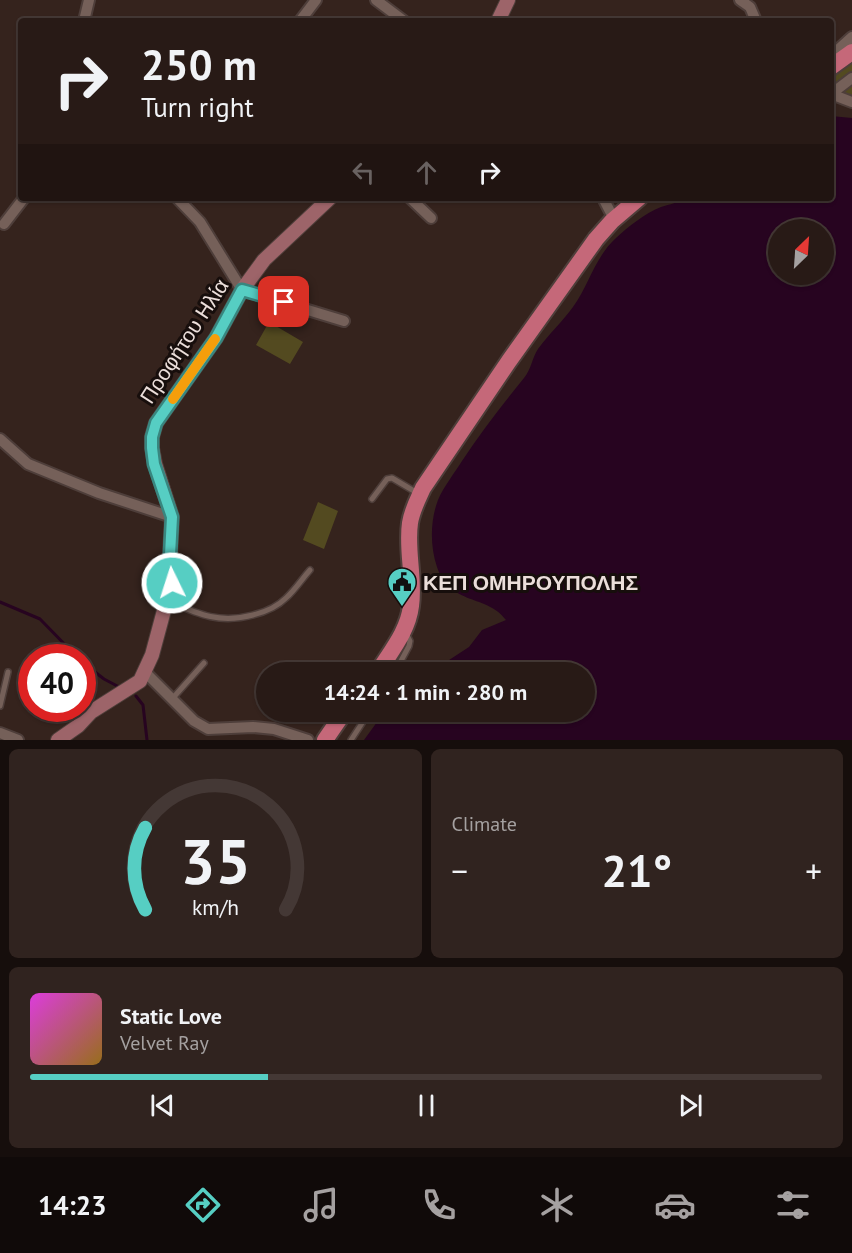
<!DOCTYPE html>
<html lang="en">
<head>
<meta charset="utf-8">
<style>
  :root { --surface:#281a16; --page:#30231f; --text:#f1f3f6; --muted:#a5a1a1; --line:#443835; --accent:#56cec3 }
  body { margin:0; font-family:"PT Sans",sans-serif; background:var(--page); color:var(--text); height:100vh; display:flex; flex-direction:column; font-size:22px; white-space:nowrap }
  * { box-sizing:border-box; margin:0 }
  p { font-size:20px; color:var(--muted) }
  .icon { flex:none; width:33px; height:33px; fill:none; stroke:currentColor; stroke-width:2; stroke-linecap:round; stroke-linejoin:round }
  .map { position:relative; height:740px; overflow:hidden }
  .side { display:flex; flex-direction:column; gap:9px; padding:9px; background:#160e0c; flex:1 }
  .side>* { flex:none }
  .guide { position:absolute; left:18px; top:18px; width:816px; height:183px; border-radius:6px; box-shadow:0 2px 4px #0004,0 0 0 2px var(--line); background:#281a16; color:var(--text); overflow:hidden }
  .needle { width:39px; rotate:25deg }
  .tools { position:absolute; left:768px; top:219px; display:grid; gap:12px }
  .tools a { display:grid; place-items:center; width:66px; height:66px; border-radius:50%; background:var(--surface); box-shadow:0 2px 4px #0004,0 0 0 2px var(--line); font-size:30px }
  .speed { position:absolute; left:18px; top:644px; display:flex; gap:12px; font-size:30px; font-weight:700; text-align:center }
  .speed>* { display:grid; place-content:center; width:78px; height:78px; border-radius:50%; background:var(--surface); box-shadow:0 2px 4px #0004,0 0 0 2px var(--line); line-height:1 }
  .speed .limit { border:9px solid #d22; background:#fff; color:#111 }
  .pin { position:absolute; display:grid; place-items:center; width:51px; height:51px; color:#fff; margin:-26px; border-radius:12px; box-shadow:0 3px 9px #0006 }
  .me { position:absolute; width:66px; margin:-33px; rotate:356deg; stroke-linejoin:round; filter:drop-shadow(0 0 4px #0008) }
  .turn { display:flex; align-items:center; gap:21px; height:126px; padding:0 24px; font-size:27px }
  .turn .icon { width:78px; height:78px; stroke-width:2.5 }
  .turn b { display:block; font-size:42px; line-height:51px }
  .lanes { display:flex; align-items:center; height:57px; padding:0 24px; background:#0003; justify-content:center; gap:30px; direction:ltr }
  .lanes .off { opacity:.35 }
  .big { font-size:45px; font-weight:600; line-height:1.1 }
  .side .widget { flex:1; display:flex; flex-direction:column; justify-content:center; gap:9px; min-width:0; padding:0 21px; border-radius:9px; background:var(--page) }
  .side .dial { align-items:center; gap:0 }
  .dial svg { height:156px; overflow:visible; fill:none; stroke:var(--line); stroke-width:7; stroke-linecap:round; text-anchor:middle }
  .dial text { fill:var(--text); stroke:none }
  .song { display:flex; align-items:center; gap:18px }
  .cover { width:72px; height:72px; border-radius:9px; background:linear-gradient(135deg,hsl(300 70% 55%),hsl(40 70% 35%)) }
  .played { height:6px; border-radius:3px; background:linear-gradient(90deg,var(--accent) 30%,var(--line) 30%) }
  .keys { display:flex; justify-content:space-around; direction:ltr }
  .heat { display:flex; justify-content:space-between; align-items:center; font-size:33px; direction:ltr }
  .side .tiles { flex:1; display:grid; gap:9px; grid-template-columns:1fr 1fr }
  .widget:last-child { grid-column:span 2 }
  .trip { position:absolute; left:256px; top:662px; width:339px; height:60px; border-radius:30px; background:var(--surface); box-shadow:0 2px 4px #0004,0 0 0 2px var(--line); font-weight:600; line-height:60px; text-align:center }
  .dock { display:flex; height:96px; justify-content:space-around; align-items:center; background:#100a09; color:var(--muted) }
  .dock .icon { width:42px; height:42px }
  .dock .active { color:var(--accent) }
  .dock b { font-size:27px; color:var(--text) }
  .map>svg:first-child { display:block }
  .green { fill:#534a20 }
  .water { fill:#270420; fill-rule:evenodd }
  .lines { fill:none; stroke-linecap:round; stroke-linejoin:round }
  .stream { stroke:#270420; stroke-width:3 }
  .lane-casing { stroke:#4e3e3a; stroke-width:8 }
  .street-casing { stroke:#4e3e3a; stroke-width:14 }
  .secondary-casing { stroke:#4e3e3a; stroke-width:16 }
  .primary-casing { stroke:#4e3e3a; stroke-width:20 }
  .lane { stroke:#756059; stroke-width:5 }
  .street { stroke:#756059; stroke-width:10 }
  .secondary { stroke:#9d6469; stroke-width:14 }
  .primary { stroke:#c56879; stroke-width:16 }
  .route-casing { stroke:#38867f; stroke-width:15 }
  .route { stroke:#56cec3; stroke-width:10 }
  .slow { stroke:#f59e0b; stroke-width:10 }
  .labels { text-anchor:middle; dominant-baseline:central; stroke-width:6; stroke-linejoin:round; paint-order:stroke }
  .street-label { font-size:21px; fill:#ebdeda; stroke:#170e0c }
  .poi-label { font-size:21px; font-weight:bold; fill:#ebdeda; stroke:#170e0c; text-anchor:start }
</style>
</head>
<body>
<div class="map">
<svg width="852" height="740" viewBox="0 0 852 740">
  <rect width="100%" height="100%" fill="#35231d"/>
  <path class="green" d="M852 63V96L831 94V74Z
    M269 322 303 342 290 364 256 345Z
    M318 502 338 511 324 549 303 540Z"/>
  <path class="water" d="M831 116 852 118V740H364L385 711H585V672H425L446 662 469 647 482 630 506 620C487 594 450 606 437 567 430 546 430 521 438 500 444 486 454 474 462 461 481 432 502 405 524 378 531 370 532 358 538 349 549 334 562 322 573 307 589 285 595 257 616 238 629 226 644 214 661 207 670 204 678 203 686 198H831ZM778 230H824V274H778Z"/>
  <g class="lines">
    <path class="stream" d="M0 602 40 619 77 657
      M82 662 104 679 121 688
      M136 696 143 705 147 740"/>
    <g class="lane-casing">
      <path id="lane" d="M372 499 387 479 392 478 414 491
        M168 601C198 614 219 624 253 615 265 612 277 607 286 598 295 590 302 579 310 570
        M395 672 409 646 410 641 406 633
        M172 699 204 663
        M0 706 8 672
        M351 740 370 711"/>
    </g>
    <g class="street-casing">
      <path id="street" d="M376 0 404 21
        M740 0 750 7 756 21
        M84 21 89 0
        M300 21 316 0
        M831 56 852 37
        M831 94 852 78
        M831 94 852 102
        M177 198 200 222 242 290 344 321
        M410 198 431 218
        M603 198 614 219
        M4 224 24 198
        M0 439 28 464 99 493 172 517
        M145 672 194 721 208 729 253 727 274 729 308 740
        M0 733 18 740"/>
    </g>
    <g class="secondary-casing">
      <path id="secondary" d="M498 21 508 0
        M58 740 78 726 91 712 140 681 152 655 173 577 170 555 172 517 155 464 152 448V437L156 423 216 338 242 290 264 260 330 198"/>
    </g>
    <g class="primary-casing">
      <path id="primary" d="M831 67 852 52
        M378 672C391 651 408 631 411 606 415 579 406 550 410 523 412 510 418 499 423 488L509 361 596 239 612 221 639 198
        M325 740 345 711"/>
    </g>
    <use href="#lane" class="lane"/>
    <use href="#street" class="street"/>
    <use href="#secondary" class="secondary"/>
    <use href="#primary" class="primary"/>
  </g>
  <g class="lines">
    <g class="route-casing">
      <path id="route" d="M172 583 170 555 172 517 154 464 152 448V437L156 423 216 338 242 290 284 302"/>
    </g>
    <use href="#route" class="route"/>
    <path class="slow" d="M173 399 215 339"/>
  </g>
  <defs>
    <g id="civic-pin" transform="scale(1.5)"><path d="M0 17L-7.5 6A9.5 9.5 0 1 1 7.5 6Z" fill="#56cec3" stroke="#170e0c"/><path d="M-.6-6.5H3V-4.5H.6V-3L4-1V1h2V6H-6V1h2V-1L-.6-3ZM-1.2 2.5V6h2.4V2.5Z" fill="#111"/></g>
  </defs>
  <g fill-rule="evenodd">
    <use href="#civic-pin" x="402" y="582"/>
  </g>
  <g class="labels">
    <g class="street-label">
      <text transform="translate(184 341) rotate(-57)">Προφήτου Ηλία</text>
    </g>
    <g class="poi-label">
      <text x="423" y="582">ΚΕΠ ΟΜΗΡΟΥΠΟΛΗΣ</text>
    </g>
  </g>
</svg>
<div class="tools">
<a><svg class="needle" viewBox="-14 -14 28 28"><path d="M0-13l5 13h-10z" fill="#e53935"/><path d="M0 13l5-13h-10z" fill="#a5a1a1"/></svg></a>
</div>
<div class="speed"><div class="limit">40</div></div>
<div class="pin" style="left:284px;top:302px;background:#d93025"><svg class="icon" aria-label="arrive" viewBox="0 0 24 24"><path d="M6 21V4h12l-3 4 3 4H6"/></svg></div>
<svg class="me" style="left:172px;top:583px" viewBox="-20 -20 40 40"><circle r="17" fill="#56cec3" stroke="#fff" stroke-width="3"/><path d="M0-11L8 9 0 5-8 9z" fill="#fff"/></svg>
<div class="trip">14:24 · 1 min · 280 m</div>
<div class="guide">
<div class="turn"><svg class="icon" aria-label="right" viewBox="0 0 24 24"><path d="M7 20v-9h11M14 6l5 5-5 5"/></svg><div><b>250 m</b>Turn right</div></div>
<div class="lanes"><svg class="icon off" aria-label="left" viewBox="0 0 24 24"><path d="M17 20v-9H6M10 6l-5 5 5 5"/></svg><svg class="icon off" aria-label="ahead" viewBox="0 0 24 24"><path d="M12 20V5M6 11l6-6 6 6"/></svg><svg class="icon" aria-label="right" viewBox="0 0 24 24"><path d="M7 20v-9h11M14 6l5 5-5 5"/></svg></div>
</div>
</div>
<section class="side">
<div class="tiles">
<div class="widget dial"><svg viewBox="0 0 100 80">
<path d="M14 69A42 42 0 1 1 86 69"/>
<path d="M14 69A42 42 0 0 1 14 27" stroke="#56cec3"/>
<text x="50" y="56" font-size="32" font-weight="700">35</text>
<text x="50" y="72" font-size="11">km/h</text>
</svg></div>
<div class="widget"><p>Climate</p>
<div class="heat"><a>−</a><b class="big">21°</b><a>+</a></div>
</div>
<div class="widget">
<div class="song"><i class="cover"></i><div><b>Static Love</b><p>Velvet Ray</p></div></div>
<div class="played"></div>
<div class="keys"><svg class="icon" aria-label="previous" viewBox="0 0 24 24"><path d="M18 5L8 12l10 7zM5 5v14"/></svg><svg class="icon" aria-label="pause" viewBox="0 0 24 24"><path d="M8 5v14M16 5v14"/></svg><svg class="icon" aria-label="next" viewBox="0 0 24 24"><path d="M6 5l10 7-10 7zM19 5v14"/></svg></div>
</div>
</div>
</section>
<nav class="dock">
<b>14:23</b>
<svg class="icon active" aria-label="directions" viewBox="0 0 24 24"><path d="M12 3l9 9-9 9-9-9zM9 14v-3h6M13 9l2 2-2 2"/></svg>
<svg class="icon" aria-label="music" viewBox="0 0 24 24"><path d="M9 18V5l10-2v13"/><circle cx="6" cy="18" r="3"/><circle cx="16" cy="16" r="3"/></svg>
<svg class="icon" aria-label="phone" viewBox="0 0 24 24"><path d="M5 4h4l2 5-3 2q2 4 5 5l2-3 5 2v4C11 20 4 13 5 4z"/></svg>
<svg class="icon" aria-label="climate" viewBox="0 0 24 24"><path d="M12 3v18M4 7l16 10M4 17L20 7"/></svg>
<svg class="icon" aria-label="car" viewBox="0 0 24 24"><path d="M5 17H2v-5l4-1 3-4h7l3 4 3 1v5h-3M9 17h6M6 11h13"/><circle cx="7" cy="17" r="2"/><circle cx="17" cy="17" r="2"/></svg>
<svg class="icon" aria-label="filters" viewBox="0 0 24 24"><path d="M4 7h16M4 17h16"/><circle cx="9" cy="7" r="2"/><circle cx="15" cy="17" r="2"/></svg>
</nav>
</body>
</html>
